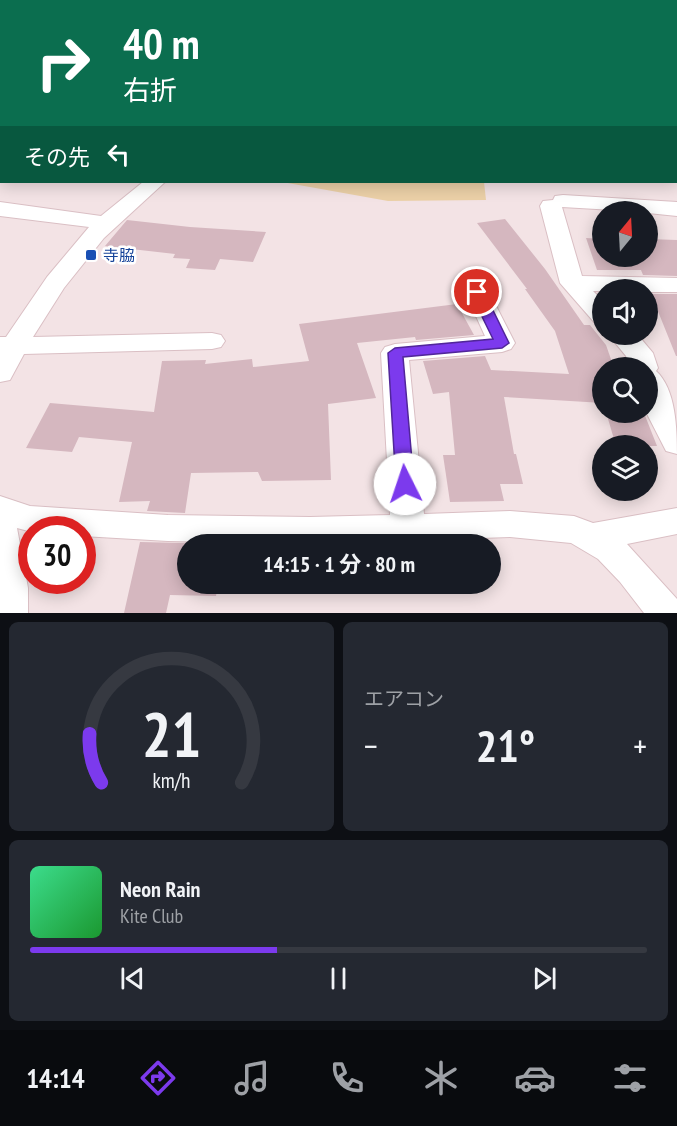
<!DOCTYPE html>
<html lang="ja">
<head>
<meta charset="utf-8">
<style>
  :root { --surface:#171b24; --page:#242831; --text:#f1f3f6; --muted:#9ea1a6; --line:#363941; --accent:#7c3aed }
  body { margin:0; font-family:"PT Sans Narrow","Noto Sans JP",sans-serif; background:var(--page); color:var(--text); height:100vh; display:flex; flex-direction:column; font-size:22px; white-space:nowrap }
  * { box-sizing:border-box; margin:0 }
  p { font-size:20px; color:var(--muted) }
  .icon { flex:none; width:33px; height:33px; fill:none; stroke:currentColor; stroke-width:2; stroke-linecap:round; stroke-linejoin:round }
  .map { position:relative; height:613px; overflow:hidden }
  .sheet { display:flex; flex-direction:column; gap:9px; padding:9px; background:#0d0f14; flex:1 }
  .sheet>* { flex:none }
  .guide { position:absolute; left:0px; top:0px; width:678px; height:183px; box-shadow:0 3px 15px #0003; background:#0b6e4f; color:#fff; overflow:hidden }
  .needle { width:39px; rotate:18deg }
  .fabs { position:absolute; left:592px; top:201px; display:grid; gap:12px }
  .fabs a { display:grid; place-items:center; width:66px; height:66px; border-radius:50%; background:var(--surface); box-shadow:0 3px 15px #0003; font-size:30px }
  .speed { position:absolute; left:18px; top:516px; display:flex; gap:12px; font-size:30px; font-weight:700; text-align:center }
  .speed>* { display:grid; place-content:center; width:78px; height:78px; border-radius:50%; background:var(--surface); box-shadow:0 3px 15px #0003; line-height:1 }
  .speed .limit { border:9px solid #d22; background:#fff; color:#111 }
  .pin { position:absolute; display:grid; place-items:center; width:51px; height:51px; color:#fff; margin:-26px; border:3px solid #fff; border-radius:50%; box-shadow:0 2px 6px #0007 }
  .me { position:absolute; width:66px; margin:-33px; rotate:356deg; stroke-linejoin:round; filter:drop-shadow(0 0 4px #0008) }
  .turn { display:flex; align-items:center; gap:21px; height:126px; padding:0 24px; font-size:27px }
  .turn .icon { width:78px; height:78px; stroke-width:2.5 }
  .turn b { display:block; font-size:42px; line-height:51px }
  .then { display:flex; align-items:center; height:57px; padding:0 24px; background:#0003; gap:12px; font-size:22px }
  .big { font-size:45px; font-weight:700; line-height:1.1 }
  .sheet .widget { flex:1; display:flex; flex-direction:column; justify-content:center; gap:9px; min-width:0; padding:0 21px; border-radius:9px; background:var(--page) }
  .sheet .dial { align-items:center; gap:0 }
  .dial svg { height:156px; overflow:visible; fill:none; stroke:var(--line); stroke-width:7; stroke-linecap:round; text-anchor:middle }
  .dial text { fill:var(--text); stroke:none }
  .song { display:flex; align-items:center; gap:18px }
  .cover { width:72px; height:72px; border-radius:9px; background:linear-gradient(135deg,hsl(150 70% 55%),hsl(130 70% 35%)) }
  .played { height:6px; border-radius:3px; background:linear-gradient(90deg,var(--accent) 40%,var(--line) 40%) }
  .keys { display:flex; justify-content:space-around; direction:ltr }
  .heat { display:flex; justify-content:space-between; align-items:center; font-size:33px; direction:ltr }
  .sheet .tiles { flex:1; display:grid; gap:9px; grid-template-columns:1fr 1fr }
  .widget:last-child { grid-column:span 2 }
  .trip { position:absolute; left:177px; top:534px; width:324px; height:60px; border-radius:30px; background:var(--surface); box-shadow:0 3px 15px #0003; font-weight:700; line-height:60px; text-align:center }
  .dock { display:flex; height:96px; justify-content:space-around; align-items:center; background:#090b0e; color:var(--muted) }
  .dock .icon { width:42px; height:42px }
  .dock .active { color:var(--accent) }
  .dock b { font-size:27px; color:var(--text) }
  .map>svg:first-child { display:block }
  .green { fill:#ebd0a7 }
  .building { fill:#d5b7bf }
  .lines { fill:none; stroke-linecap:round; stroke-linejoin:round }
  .street-casing { stroke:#dabfc4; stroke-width:2 }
  .primary-casing { stroke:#ed566e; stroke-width:3 }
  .path { stroke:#c2959e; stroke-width:2; stroke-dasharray:1.5 1.5; stroke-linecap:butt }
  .street { fill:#fff; fill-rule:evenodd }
  .primary { fill:#ff909f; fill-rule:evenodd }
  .route { fill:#7c3aed; stroke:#51269a; stroke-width:1.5 }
  .transit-dot { fill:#1a4fb4; stroke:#fff; stroke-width:2 }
  .labels { text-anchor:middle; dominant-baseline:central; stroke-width:5; stroke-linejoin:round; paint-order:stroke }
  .transit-label { font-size:16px; fill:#164399; stroke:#fff; text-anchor:start }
</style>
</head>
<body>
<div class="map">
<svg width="677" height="613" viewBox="0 0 677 613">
  <rect width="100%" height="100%" fill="#f3e3e5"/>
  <path class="green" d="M282 182H484L486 200 388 201Z"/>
  <path class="building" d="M505 219 545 269 584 325H590L606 345 614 368H603V403L504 397 514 454H516L523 484H500L504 501 450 502 443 455H455L449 392 433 394 423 361 485 356 491 370 569 374 555 331 525 289H527L477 223Z
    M127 220 190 227 266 232 253 262 220 259 215 270 186 268 190 259 173 258 175 254 105 246Z
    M586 238 603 239V256H648V239L677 240V276L643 275 641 270H597Z
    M651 294H677V356H676Z
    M457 304 474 335 416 340 415 337 357 343 376 398 328 404 331 480 262 481 258 472 191 473 185 513 147 511 150 501 119 502 132 442 79 437 72 452 26 448 50 403 154 412 162 361 206 360 205 364 252 359 253 367 309 361 299 324Z
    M606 412 644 413 657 446H616Z
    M140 542 224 544H188V584H218L216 596 170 595 166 613H124Z"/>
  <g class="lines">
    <g class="street-casing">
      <path id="street" d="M92 0H111L112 2H93Z
        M0 88H2L0 99Z
        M143 182H165L104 238 64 288 33 337 212 333 221 335 225 341 221 347 212 349 24 354 10 380 0 382V337H6L47 277 89 227 0 216V202L101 216Z
        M563 195 677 202V216L648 213V212L562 207 582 276 677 278V292H648V290L593 291 603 301V324L594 322 560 283 540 206 543 201 553 200 555 196Z
        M477 285 486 287 489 292 515 343 511 349 502 352 409 360 424 514 510 511 574 516 593 523 677 508V534L627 544 677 599V613H644L620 582 598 559 571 543 510 537 306 544 168 541 82 536V530H32V532L17 528 28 588V613H0V496L30 506 168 515 310 517 390 515 381 353 385 347 395 344 485 336 465 292 468 287Z
        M608 334H637L653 353 658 368 656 371C676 389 677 429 677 454L666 451 646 412 648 368H630L626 356Z"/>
    </g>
    <g class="primary-casing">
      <path id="primary" d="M154 0H187L188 2H155Z
        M284 0H321L283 2Z
        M617 0H641L642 2H618Z
        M676 6H677V18H676Z"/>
    </g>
    <path class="path" d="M45 0 51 2"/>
    <use href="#street" class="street"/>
    <use href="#primary" class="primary"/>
  </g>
  <path class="route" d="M477 288 484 292 509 343 502 348 403 357 414 484 411 489 405 491 399 489 396 484 388 353 395 348 493 339 470 292Z"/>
  <rect class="transit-dot" x="85" y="249" width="12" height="12" rx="3"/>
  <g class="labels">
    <g class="transit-label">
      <text x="103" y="255">寺脇</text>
    </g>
  </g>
</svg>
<div class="fabs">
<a><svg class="needle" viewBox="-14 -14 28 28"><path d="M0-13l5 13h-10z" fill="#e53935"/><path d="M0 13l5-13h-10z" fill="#9ea1a6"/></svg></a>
<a><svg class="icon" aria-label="sound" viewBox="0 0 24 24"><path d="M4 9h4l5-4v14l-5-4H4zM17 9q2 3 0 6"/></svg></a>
<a><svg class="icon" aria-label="search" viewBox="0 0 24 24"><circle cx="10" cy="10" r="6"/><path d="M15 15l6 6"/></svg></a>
<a><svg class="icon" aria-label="layers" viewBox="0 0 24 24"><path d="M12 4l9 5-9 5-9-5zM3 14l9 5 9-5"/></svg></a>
</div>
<div class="speed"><div class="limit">30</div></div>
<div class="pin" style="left:477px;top:292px;background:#d93025"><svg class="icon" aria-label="arrive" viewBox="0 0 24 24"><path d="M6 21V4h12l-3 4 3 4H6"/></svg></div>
<svg class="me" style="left:405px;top:484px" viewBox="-20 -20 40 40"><circle r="19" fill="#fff"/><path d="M0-13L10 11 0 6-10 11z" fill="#7c3aed"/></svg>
<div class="trip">14:15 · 1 分 · 80 m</div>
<div class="guide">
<div class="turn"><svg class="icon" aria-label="right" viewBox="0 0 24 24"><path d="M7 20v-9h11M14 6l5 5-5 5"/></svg><div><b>40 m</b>右折</div></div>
<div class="then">その先<svg class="icon" aria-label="left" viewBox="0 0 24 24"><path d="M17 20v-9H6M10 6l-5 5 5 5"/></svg></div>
</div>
</div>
<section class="sheet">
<div class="tiles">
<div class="widget dial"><svg viewBox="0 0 100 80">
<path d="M14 69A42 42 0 1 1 86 69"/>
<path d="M14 69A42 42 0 0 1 8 44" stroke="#7c3aed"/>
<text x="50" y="56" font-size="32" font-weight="700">21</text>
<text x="50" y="72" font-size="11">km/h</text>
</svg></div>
<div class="widget"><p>エアコン</p>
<div class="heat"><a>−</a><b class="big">21°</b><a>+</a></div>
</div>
<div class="widget">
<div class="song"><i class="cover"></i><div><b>Neon Rain</b><p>Kite Club</p></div></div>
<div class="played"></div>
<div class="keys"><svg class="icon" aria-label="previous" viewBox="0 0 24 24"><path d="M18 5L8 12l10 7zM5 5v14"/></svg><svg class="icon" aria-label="pause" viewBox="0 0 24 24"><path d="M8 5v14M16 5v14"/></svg><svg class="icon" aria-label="next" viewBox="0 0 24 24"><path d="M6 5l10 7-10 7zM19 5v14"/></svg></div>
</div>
</div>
</section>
<nav class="dock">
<b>14:14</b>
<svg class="icon active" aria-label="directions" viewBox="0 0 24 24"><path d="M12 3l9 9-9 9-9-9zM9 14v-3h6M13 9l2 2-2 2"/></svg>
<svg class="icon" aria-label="music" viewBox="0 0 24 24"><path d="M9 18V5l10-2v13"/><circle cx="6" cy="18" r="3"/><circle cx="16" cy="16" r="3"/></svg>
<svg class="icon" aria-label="phone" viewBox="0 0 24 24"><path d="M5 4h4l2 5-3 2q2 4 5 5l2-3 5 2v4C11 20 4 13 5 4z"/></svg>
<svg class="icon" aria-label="climate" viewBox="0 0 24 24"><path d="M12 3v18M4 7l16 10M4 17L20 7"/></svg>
<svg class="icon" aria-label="car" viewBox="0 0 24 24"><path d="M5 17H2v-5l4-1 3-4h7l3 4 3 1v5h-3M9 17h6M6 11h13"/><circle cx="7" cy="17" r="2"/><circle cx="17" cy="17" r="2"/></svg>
<svg class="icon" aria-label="filters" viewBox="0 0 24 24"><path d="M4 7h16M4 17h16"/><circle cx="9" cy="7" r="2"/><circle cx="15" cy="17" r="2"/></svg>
</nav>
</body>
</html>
